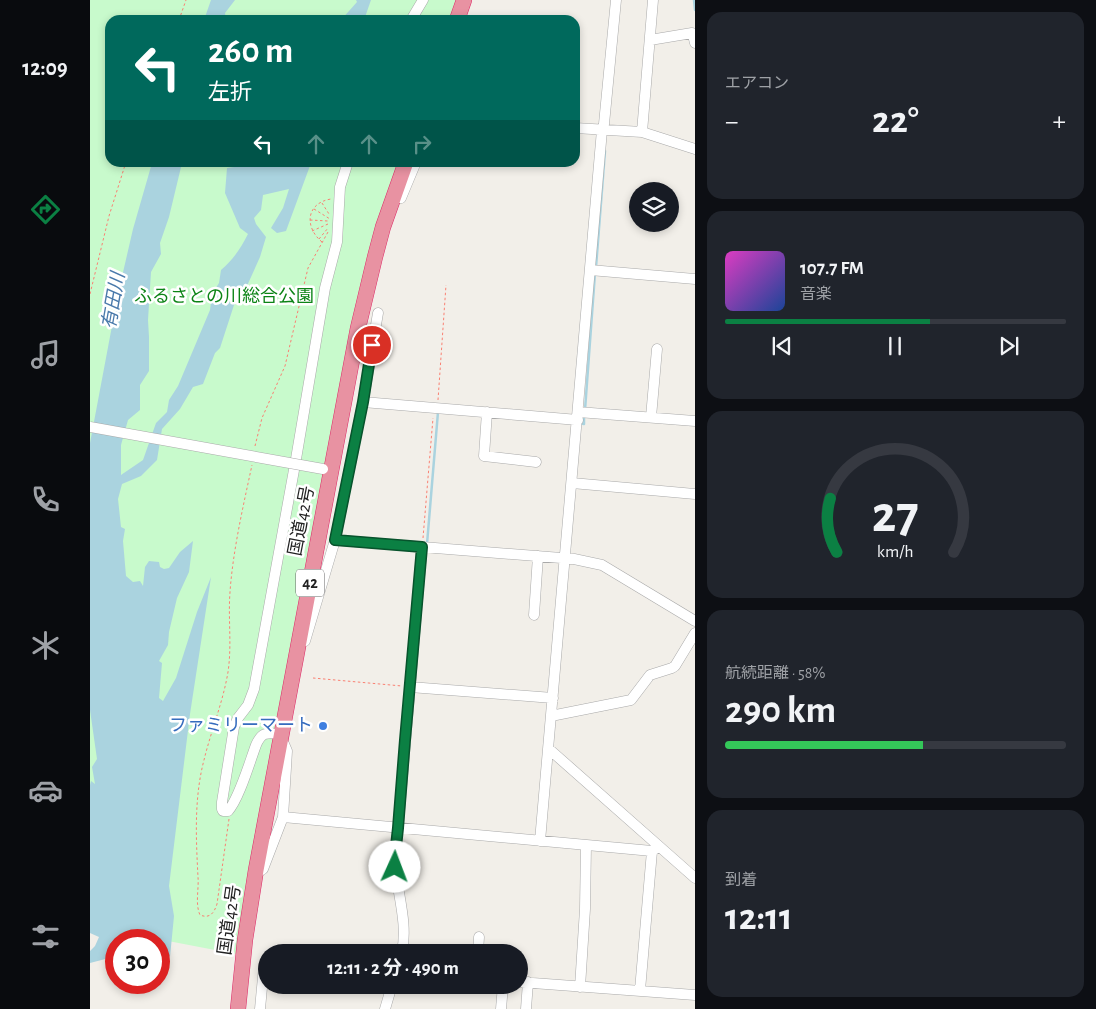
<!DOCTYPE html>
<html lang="ja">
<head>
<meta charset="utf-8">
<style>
  :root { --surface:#171b24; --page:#20242c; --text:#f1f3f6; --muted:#9ea1a6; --line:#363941; --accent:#0b8043 }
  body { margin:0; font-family:"Alegreya Sans","Noto Sans JP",sans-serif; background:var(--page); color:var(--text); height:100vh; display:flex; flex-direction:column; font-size:19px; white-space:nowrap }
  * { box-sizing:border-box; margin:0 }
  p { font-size:16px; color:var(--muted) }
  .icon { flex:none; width:28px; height:28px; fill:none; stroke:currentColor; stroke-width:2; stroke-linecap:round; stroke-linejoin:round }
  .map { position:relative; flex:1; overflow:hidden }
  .panel { display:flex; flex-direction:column; gap:12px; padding:12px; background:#0d0f14; width:401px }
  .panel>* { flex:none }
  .hud { position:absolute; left:15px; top:15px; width:475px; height:152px; border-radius:15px; box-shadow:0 2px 8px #0003; background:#00695c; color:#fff; overflow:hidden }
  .fabs { position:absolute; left:539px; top:182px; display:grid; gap:10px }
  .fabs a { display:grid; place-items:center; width:50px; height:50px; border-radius:50%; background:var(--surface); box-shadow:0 2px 8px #0003; font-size:25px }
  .speed { position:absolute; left:15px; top:929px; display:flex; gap:10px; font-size:25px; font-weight:700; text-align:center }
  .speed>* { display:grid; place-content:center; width:65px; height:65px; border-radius:50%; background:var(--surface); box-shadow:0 2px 8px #0003; line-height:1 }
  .speed .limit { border:8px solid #d22; background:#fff; color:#111 }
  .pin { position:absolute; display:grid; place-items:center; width:42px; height:42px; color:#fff; margin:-21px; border:2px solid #fff; border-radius:50%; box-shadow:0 1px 5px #0007 }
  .me { position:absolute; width:55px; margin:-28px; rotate:2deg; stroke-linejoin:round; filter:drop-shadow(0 0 4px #0008) }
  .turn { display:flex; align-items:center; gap:18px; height:105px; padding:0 20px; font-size:22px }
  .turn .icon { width:65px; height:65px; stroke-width:2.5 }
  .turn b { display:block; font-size:35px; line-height:42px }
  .lanes { display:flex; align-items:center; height:48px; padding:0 20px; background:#0003; justify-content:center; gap:25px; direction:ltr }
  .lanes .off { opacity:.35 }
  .big { font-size:38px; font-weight:700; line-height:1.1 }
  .panel .card { flex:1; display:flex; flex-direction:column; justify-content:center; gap:8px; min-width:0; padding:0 18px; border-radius:15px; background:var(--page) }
  .panel .dial { align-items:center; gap:0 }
  .dial svg { height:130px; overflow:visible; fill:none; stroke:var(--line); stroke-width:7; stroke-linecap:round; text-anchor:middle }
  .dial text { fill:var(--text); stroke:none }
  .song { display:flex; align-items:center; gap:15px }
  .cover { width:60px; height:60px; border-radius:8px; background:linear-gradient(135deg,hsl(310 70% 55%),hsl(220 70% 35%)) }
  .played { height:5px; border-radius:2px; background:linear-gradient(90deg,var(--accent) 60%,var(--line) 60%) }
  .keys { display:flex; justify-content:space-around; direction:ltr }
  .heat { display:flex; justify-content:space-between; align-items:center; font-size:28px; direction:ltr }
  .charge { height:8px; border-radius:4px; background:linear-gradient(90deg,#34c759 58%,var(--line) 0) }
  .trip { position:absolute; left:168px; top:944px; width:270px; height:50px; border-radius:25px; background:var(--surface); box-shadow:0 2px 8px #0003; font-weight:700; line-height:50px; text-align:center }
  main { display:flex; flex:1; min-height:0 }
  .tabs { display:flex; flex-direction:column; width:90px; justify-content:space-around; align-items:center; background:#090b0e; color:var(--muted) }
  .tabs .icon { width:35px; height:35px }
  .tabs .selected { color:var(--accent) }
  .tabs b { font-size:22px; color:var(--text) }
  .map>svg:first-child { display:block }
  .park { fill:#c8facc }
  .water { fill:#aad3df }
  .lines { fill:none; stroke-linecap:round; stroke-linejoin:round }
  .stream { stroke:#aad3df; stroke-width:2.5 }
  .minor-casing { stroke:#a9a9a9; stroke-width:11 }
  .highway-casing { stroke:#dc2a67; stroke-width:16 }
  .path { stroke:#fa8072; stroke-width:1; stroke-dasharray:2.5 2.5; stroke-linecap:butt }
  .minor { stroke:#fff; stroke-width:10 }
  .highway { stroke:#e892a2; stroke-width:15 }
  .minor-bridge-casing { stroke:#a9a9a9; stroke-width:11; stroke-linecap:butt }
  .minor-bridge { stroke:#fff; stroke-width:10 }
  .route-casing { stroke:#07532c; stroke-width:12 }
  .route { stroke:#0b8043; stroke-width:9 }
  .shop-dot { fill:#3f7fe0; stroke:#fff; stroke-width:2 }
  .labels { text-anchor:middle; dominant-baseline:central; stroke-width:5; stroke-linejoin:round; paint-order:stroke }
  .shield { fill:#fff; stroke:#646464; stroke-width:1 }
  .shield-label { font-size:16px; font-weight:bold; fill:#222 }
  .park-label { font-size:18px; fill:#0c8416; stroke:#fff }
  .street-label { font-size:18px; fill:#222; stroke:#fff }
  .shop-label { font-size:18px; fill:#366cbe; stroke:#fff; text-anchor:end }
  .water-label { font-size:19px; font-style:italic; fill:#4a7aab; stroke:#fff }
</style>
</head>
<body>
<main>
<nav class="tabs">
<b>12:09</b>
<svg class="icon selected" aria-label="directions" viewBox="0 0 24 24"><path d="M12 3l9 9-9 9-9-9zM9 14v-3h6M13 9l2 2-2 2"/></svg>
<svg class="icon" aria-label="music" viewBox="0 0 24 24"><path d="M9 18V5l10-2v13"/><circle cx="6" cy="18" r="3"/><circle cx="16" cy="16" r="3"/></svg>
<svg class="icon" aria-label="phone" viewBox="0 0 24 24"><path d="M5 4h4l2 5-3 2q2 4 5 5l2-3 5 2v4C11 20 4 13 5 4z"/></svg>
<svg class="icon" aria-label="climate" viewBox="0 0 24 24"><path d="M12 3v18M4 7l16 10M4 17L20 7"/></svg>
<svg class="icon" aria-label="car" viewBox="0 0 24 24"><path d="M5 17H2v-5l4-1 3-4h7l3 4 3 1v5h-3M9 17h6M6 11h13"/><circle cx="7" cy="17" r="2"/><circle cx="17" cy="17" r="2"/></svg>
<svg class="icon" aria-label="filters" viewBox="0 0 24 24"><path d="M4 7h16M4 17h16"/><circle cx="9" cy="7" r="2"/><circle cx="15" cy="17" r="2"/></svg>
</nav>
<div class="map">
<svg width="605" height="1009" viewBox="0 0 605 1009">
  <rect width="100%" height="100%" fill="#f2efe9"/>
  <path class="park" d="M0 0H371L364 20H20V162L314 163 292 224 151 955 0 926Z"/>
  <path class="water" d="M121 0H145L135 13 136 20H114Z
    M266 0H281L274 20H251L267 2Z
    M62 163H92L79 217 70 243 71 254 61 272 58 320 59 337V371L50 385V410L38 420 31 445V475L53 460 66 423 77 412 79 400 88 386 120 310 122 294 129 283 131 270C143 260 151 248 158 234L150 228 135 193 137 168 144 167 147 163H221L196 231 187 233 181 228 193 208 199 189 173 195 171 210 164 218 166 224 176 237 170 257 152 297 144 305 130 348 125 353 113 384 103 387 90 409 72 429 67 460 51 476 32 484 28 499 31 527 35 529 33 541 36 576 43 582 50 581 53 586 55 567 59 561 69 562 70 567 74 569 79 568 90 552 103 541 99 572 87 598 79 632 78 645 69 661 72 663 69 698 73 701 86 678 107 612 121 577 100 714 79 886 84 916 80 957 76 952 69 953V940H26V961L23 957 0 963V951L5 946 9 937 0 933V785L1 781 5 784 2 767 7 759 0 710V443L28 294 43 229Z"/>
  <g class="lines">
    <path class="stream" d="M604 0 605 10
      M506 267 515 151
      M495 410 505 273
      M488 423 494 424V415
      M337 544 348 412"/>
    <g class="minor-casing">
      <path id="minor" d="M321 20 333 0
        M560 40 602 33 603 35 605 43
        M485 128 552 132 605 149
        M552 132 563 0
        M303 198H311L326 162
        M500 270 605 279
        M273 402 488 420
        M397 412 394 456 446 462
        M488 412 605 421
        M561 417 567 349
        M482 483 605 494
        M245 540 484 559 512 565 605 621
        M444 615 448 556
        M215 641 245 540 273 402 288 313
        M320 687 463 698
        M461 716 541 700 560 675 582 668 585 666 605 633
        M191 734C177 733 172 731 166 745 160 761 149 799 138 811H133L132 809V802L144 727 148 718 158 705 164 689 206 459 235 288 247 242 250 187 258 162
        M459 749 605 878
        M193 817 562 851 569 847
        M450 841 512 130 514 124 526 0
        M166 870 170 871 173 869 193 817 197 751 194 744 189 742
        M312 952C318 922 307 893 305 863 304 851 307 839 308 828L332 547
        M388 952 389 937
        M429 982 605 995
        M490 987 495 909 496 845
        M550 990 562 851
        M170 1009 174 966 176 960
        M295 1009 302 985
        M411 1009 413 985
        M436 1009 438 982"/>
    </g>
    <g class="highway-casing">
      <path id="highway" d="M367 20 374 0
        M148 1009 155 940 166 870 268 328 285 257 293 227 316 162"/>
    </g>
    <path class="path" d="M89 20 96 0
      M232 203 239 214
      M224 209 240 219
      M220 220 238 221
      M222 231 238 224
      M229 239 238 228
      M232 242C214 227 216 203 241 199
      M0 294 19 216 36 162
      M348 400 356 285
      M165 446 172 418 195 366 218 268 238 232
      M333 538 343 418
      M223 678 312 686
      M139 819 127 904C124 913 120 919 110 915 105 904 109 889 108 877 106 838 104 798 114 760 121 731 133 702 138 672 142 645 138 619 140 592 143 550 153 507 162 465"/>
    <use href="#minor" class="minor"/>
    <use href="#highway" class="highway"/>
    <g class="minor-bridge-casing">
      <path id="minor-bridge" d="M0 427 233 469"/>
    </g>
    <use href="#minor-bridge" class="minor-bridge"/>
  </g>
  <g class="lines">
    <g class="route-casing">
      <path id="route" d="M282 345 273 402 245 540 332 547 315 740 308 828 305 856V867"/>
    </g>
    <use href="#route" class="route"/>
  </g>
  <circle class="shop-dot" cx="233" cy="726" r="5"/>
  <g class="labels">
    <rect class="shield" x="206" y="569.5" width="28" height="27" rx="4"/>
    <g class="shield-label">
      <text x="220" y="583">42</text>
    </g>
    <g class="park-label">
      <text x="134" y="297">ふるさとの川総合公園</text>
    </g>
    <g class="street-label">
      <text transform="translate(212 521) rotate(-79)">国道42号</text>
      <text transform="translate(140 920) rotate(-82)">国道42号</text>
    </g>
    <g class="shop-label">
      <text x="223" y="726">ファミリーマート</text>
    </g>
    <g class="water-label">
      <text transform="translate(24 301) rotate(-80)">有田川</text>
    </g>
  </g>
</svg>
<div class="fabs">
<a><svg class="icon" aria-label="layers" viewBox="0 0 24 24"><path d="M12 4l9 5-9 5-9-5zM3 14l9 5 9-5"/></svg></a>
</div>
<div class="speed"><div class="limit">30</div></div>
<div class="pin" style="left:282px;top:345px;background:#d93025"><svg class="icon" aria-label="arrive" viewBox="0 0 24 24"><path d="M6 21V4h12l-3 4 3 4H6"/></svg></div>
<svg class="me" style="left:305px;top:867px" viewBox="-20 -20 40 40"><circle r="19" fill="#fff"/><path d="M0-13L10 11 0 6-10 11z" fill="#0b8043"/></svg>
<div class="trip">12:11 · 2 分 · 490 m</div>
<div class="hud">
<div class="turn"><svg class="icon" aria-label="left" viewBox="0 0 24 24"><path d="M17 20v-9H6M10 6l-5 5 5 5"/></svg><div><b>260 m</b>左折</div></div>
<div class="lanes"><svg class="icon" aria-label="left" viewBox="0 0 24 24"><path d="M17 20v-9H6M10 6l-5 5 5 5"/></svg><svg class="icon off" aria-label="ahead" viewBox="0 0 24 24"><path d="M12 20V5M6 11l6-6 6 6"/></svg><svg class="icon off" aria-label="ahead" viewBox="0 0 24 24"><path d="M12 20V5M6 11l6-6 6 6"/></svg><svg class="icon off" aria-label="right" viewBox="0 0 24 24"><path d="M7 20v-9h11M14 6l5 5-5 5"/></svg></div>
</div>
</div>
<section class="panel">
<div class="card"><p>エアコン</p>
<div class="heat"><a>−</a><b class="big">22°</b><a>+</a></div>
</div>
<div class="card">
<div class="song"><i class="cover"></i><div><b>107.7 FM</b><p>音楽</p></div></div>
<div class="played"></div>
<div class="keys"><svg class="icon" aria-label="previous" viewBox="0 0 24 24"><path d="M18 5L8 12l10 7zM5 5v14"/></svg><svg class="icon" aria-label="pause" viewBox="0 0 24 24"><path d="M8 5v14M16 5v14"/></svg><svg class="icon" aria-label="next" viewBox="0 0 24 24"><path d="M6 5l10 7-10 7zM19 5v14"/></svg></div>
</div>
<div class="card dial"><svg viewBox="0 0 100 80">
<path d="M14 69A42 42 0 1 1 86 69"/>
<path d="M14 69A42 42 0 0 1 10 36" stroke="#0b8043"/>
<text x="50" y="56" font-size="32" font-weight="700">27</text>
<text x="50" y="72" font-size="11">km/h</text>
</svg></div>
<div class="card"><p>航続距離 · 58%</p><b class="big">290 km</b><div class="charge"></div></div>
<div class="card"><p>到着</p><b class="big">12:11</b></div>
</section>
</main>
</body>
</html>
